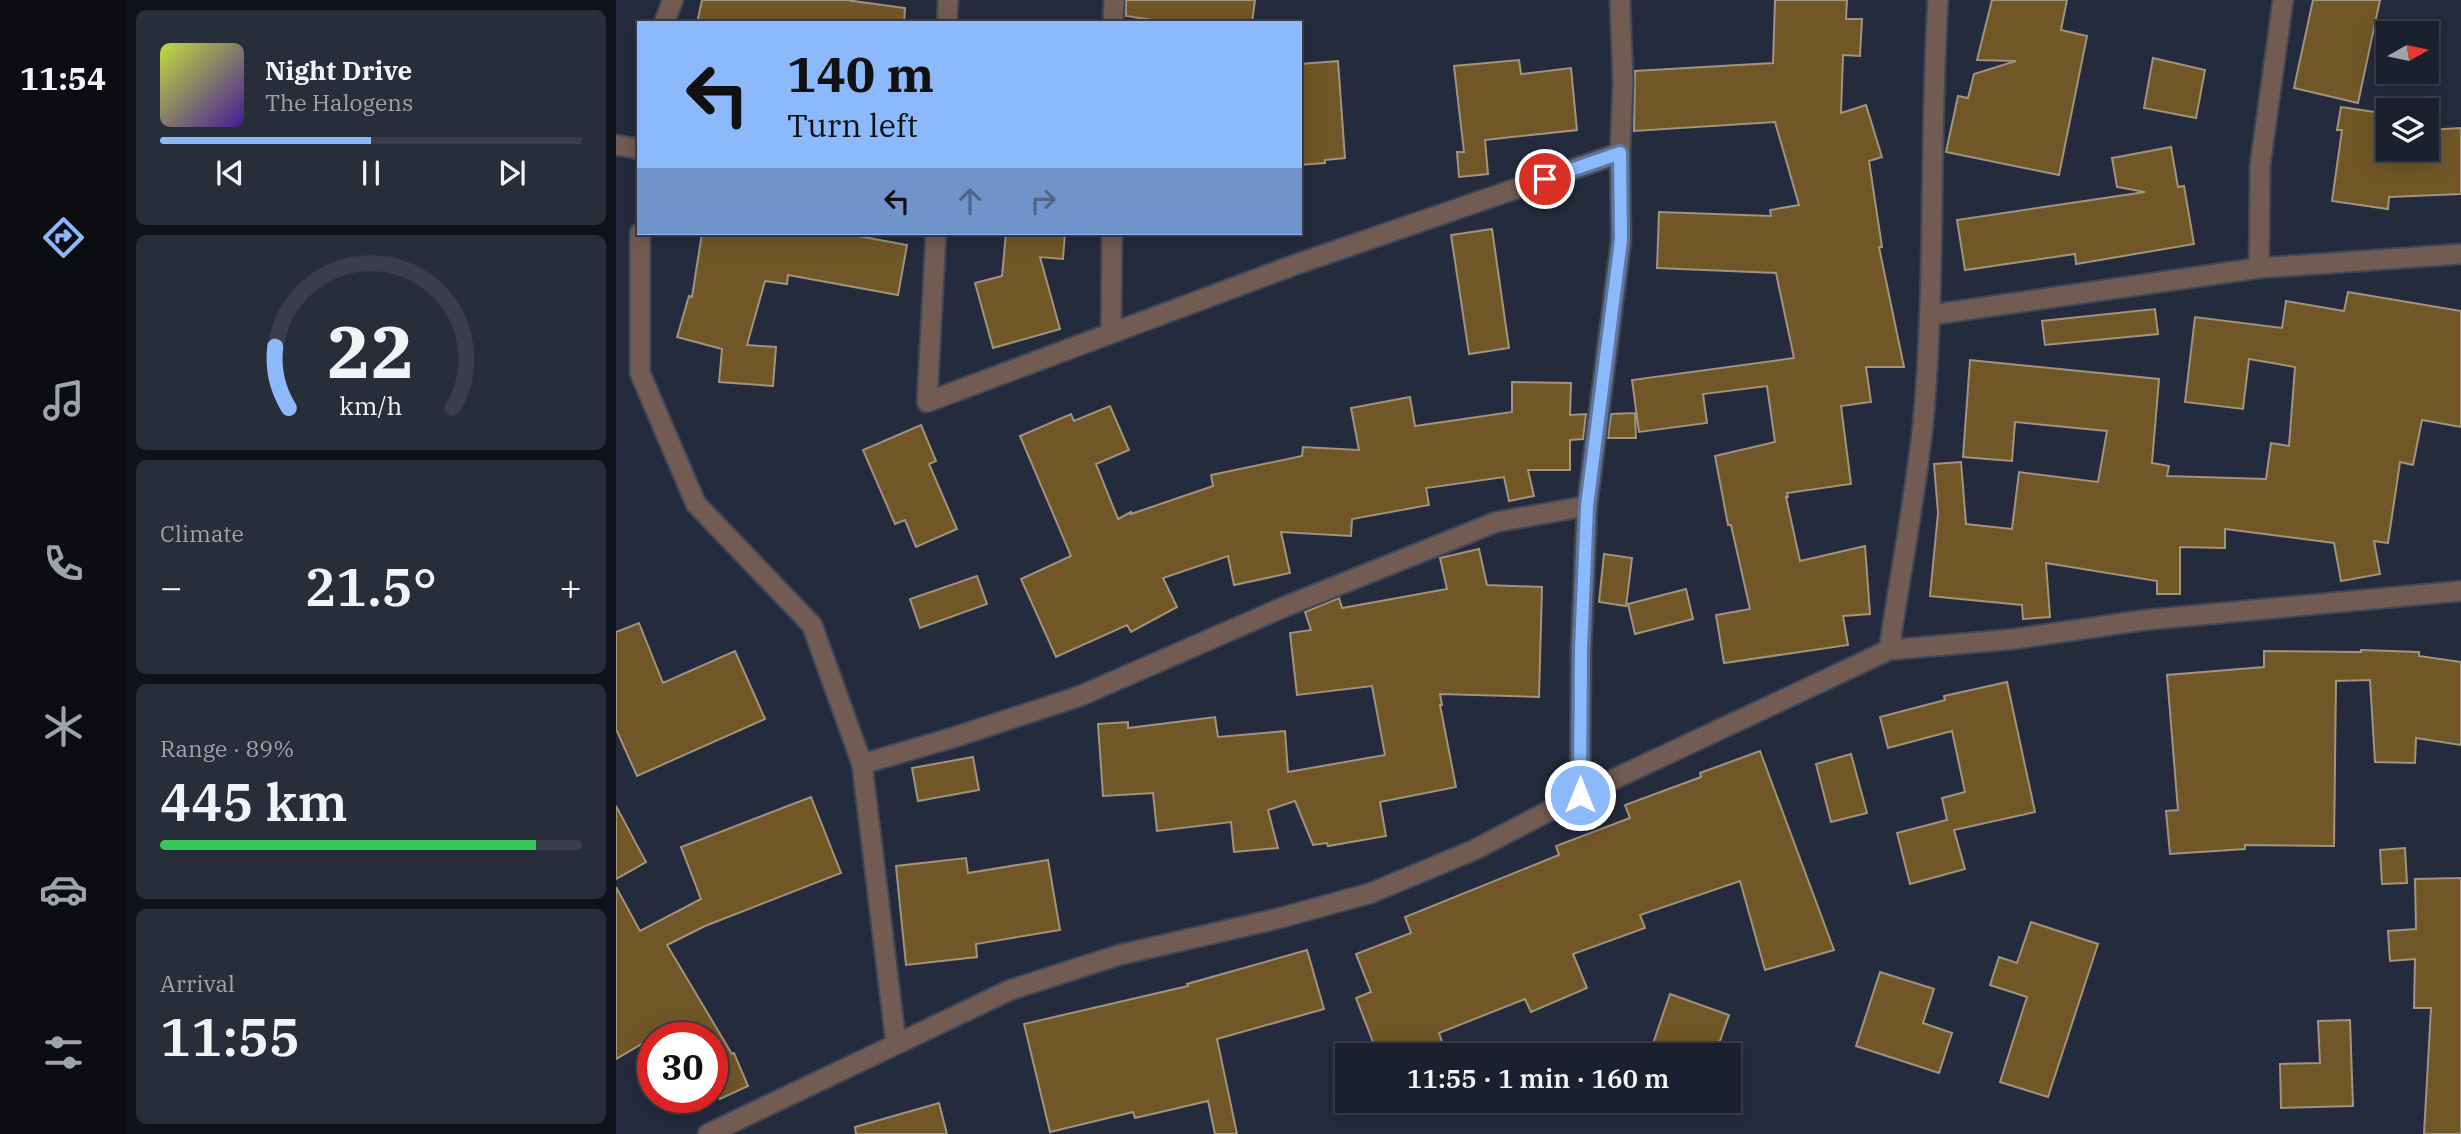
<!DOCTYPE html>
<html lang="en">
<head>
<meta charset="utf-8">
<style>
  :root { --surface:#1b202e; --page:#282d3a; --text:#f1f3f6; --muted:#a0a3aa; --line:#393e4a; --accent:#8cb9fc }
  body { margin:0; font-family:"IBM Plex Serif",serif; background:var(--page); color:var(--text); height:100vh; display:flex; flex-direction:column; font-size:26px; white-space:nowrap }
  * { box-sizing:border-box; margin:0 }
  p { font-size:23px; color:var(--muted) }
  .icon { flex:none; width:38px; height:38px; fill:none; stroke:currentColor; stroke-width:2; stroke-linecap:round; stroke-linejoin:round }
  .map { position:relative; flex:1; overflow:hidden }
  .sheet { display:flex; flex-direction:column; gap:10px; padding:10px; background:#0f1219; width:490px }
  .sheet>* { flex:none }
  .hud { position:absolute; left:21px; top:21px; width:665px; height:214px; border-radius:0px; box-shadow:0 4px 18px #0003,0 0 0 2px var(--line); background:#8cb9fc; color:#111; overflow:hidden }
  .needle { width:46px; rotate:81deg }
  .tools { position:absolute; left:1760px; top:21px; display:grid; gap:14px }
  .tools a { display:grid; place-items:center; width:63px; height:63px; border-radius:0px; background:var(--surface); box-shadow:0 4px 18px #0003,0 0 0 2px var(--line); font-size:35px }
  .speed { position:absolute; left:21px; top:1022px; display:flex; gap:14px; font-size:35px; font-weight:700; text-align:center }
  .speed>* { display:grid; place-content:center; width:91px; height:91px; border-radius:50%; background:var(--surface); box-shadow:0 4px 18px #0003,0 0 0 2px var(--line); line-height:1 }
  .speed .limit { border:10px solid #d22; background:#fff; color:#111 }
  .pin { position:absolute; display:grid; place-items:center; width:60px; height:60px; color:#fff; margin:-30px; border:4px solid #fff; border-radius:50%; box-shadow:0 2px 7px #0007 }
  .me { position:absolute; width:77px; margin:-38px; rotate:0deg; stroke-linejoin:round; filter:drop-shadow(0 0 5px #0008) }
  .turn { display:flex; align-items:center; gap:24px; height:147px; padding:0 35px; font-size:32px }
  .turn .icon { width:91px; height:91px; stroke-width:2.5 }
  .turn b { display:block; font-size:49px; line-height:60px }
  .lanes { display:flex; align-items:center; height:66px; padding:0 35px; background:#0003; justify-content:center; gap:35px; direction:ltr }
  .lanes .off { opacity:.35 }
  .big { font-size:52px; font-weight:600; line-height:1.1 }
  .sheet .widget { flex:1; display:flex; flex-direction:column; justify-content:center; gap:10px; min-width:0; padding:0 24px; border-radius:10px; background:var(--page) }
  .sheet .dial { align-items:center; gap:0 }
  .dial svg { height:182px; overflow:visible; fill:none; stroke:var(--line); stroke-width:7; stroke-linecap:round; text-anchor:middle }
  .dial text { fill:var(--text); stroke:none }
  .song { display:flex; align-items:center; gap:21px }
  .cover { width:84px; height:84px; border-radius:10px; background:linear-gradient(135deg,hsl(70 70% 55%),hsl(260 70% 35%)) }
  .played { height:7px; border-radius:4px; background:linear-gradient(90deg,var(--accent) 50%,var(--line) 50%) }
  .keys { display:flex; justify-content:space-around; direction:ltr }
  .heat { display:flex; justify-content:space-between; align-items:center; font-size:38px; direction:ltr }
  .charge { height:10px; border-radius:5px; background:linear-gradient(90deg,#34c759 89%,var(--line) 0) }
  .trip { position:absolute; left:719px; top:1043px; width:406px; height:70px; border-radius:0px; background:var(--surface); box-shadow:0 4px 18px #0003,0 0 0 2px var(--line); font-weight:600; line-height:70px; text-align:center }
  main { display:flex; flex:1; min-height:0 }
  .dock { display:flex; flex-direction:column; width:126px; justify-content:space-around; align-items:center; background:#0b0d12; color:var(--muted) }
  .dock .icon { width:49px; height:49px }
  .dock .active { color:var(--accent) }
  .dock b { font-size:32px; color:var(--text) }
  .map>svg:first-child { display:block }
  .building { fill:#715627; stroke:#a1937d; stroke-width:2 }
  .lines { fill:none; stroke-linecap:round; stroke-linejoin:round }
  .minor-casing { stroke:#404758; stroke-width:23 }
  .minor { stroke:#715b52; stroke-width:19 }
  .route-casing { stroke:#5b78a4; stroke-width:18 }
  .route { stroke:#8cb9fc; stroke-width:12 }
</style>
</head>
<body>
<main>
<nav class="dock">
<b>11:54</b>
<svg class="icon active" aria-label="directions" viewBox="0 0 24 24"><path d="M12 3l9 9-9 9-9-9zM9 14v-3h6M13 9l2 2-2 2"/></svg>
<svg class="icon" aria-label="music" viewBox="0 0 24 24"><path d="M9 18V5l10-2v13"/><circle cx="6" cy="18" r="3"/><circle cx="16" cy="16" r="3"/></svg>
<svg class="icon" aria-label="phone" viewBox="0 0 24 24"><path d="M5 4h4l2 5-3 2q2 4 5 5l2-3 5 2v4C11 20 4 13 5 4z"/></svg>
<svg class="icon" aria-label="climate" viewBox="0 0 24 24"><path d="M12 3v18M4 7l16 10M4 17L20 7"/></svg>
<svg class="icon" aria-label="car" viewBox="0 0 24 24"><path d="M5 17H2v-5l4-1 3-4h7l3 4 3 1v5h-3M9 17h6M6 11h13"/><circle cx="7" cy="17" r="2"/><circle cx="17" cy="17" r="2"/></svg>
<svg class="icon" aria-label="filters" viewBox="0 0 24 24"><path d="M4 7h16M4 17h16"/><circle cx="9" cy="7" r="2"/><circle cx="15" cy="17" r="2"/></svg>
</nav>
<section class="sheet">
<div class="widget">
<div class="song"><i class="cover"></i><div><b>Night Drive</b><p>The Halogens</p></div></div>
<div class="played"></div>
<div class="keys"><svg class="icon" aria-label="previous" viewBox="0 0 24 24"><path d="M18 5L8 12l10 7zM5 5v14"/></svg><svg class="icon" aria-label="pause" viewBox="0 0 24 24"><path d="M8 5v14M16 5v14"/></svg><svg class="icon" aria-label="next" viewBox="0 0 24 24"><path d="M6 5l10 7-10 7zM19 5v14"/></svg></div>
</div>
<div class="widget dial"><svg viewBox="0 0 100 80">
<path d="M14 69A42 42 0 1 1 86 69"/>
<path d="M14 69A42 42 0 0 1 8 42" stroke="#8cb9fc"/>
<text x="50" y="56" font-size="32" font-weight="700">22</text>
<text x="50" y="72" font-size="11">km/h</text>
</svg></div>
<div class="widget"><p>Climate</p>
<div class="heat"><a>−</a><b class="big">21.5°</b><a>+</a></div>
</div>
<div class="widget"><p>Range · 89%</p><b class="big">445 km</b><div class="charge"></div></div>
<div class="widget"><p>Arrival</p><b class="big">11:55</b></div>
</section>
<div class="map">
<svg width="1845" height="1134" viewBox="0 0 1845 1134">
  <rect width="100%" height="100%" fill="#242b3d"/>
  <path class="building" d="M86 0H230L289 8 288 23H81Z
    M510 0H639L636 23H555L510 16Z
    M1159 0H1231L1230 19H1246L1244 56 1227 55 1225 113 1250 105 1266 157 1253 161 1266 247H1263L1288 367H1250L1255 402 1225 406 1235 484 1171 493 1172 497H1170L1184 561 1249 546 1254 614 1227 616 1232 645 1108 663 1100 615 1134 609 1115 525H1112L1099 456 1159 442 1151 386 1087 394 1091 423 1023 432 1016 380 1178 358 1160 273 1041 268 1043 212 1155 216 1154 210 1183 205 1159 122 1018 131 1019 71 1157 63Z
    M1376 0H1451L1445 30 1471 36 1443 175 1330 152 1342 96 1352 98 1358 74 1400 61 1361 60Z
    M1697 0H1764L1742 103 1678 88Z
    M1537 58 1589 70 1580 118 1528 108Z
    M903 60 905 74 955 68 961 130 869 140 872 174 843 177 841 152H848L838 66Z
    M722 61 729 158 709 160V163L684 165V64Z
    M1725 107 1773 114V149H1811V130L1845 128V194L1773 197 1772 209 1716 201 1726 130H1721Z
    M1555 147 1562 187 1568 186 1578 244 1460 264 1459 254 1349 270 1341 220 1529 192 1501 187 1496 158Z
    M876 229 893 348 853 354 835 235Z
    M86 233H226L291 245 282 295 172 275 171 284 149 281 131 345 160 347 157 386 103 382 106 349 61 337 73 296 76 297Z
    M390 233H449L447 259 424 257 444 329 377 348 359 283 386 276Z
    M1732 292 1845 311V427L1806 420 1797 465 1784 462 1772 543 1758 541 1764 574 1725 581 1718 543 1609 529V548L1564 547V594H1541V581L1430 563 1434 617 1407 619 1406 605 1314 596 1322 513 1318 464 1345 462 1350 524 1396 529 1403 472 1482 482 1491 431 1399 422 1396 461 1347 457 1354 360 1543 379 1536 463 1553 466 1551 476 1650 479 1655 443 1673 446 1679 367 1633 359 1627 409 1569 402 1579 317 1666 328 1670 301 1728 311Z
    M1539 309 1542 334 1429 345 1426 321Z
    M896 382 955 383 954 415 970 414 967 439 954 440V470H912L918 496 893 501 888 477 810 488 813 505 736 519 735 536 665 532 674 573 618 585 612 556 547 578 561 607 515 632 511 625 440 657 405 579 455 556 404 436 455 414 458 421 494 406 513 450 480 464 502 519 515 512V514L597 486 595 475 686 456 687 447 743 450 735 408 794 397 799 426 896 412Z
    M1019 413 1020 438H992L995 414Z
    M305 425 320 461 313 464 341 529 300 547 289 520 279 524 247 450Z
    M863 549 871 585 926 587 923 697 824 694 826 705H824L840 787 764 802 770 836 712 846 711 843 697 845 679 801 652 810 662 848 618 852 615 822 541 831 537 793 487 796 482 724 512 722V728L599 717 602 737 669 731 672 772 769 755 756 686 681 695 674 633 695 630 689 612 723 598 726 608 831 589 824 558Z
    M988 554 1016 558 1010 606 983 602Z
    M361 576 371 604 304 628 294 599Z
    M1070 589 1077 619 1019 634 1012 604Z
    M23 623 47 683 119 651 149 719 21 776 0 729V632Z
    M1745 650 1803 652V656L1845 662V745L1800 738 1799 763 1759 762 1754 680 1720 681 1718 846 1629 845V849L1554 854 1550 811 1562 810 1551 675 1648 667V651L1745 652Z
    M1391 682 1419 812 1338 830 1349 869 1294 884 1281 833 1331 820 1326 798 1349 792 1336 731 1272 748 1264 717 1329 700 1328 696Z
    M1144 751 1218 950 1149 970 1124 881 1024 915 1029 928 957 954 971 988 915 1012 909 999 823 1033 828 1047 809 1055H762L740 998 755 992 740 954 795 933 789 917 943 855 940 846 1014 818 1009 805 1085 777 1084 773Z
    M1235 754 1251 813 1215 822 1200 764Z
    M357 757 363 790 302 801 296 768Z
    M195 797 225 873 89 926 51 945 116 1054 118 1053 132 1086 104 1099 96 1081V1038H36L0 1059V887L24 931 85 899 65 847Z
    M0 806 30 862 0 879Z
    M1789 848 1791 883 1766 884 1764 850Z
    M350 858 352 873 432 860 444 930 360 944 361 957 290 965 280 866Z
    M1845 878V1134H1808L1815 1008H1798L1799 959 1774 961 1772 931 1800 929 1799 879Z
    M1415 922 1482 944 1432 1097 1384 1082 1411 997 1374 985 1383 957 1401 963Z
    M691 950 708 1009 601 1039 621 1134H599L592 1101 519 1118 517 1112 434 1132 408 1024 572 986 571 984Z
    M1264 972 1318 989 1307 1023 1336 1033 1323 1073 1240 1046Z
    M1054 994 1113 1015 1099 1055H1033Z
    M1734 1020 1737 1106 1665 1108 1664 1064 1704 1063 1702 1021Z
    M323 1103 331 1134H240L239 1127Z"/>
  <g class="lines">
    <g class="minor-casing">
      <path id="minor" d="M48 23 57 0
        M331 23 332 0
        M497 23 498 0
        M0 145 23 149
        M24 233V373L80 504 196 625 246 764 280 1043
        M320 233 311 402 681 264 1004 153
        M1643 268 1644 166 1667 0
        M1314 315 1643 268 1845 254
        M495 333 496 233
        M1273 650C1284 575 1299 499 1307 424 1320 283 1313 141 1322 0
        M246 764 339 737 464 696 668 607 880 522 971 506
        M964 795 965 649 971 506 1005 241 1004 153 1007 82 1004 0
        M92 1134 394 990 503 955 660 919 755 893 858 850 964 795 1273 650 1398 639 1529 620 1845 591"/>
    </g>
    <use href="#minor" class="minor"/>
  </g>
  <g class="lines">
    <g class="route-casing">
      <path id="route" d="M929 179 1004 153 1005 240 971 506 965 649 964 795"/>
    </g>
    <use href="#route" class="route"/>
  </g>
</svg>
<div class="tools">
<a><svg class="needle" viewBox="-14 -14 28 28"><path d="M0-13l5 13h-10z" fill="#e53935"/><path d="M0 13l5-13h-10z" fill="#a0a3aa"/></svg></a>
<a><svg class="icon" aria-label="layers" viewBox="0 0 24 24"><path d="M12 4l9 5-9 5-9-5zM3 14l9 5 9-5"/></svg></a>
</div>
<div class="speed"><div class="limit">30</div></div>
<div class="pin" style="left:929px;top:179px;background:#d93025"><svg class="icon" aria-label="arrive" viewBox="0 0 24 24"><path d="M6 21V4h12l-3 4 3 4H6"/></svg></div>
<svg class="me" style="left:964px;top:795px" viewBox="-20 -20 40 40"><circle r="17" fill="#8cb9fc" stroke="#fff" stroke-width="3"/><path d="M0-11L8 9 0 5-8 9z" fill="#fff"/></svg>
<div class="trip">11:55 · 1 min · 160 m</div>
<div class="hud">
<div class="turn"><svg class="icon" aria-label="left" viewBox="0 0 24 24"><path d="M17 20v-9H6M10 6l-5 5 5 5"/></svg><div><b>140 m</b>Turn left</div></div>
<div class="lanes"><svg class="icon" aria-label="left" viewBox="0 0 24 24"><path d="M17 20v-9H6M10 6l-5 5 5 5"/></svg><svg class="icon off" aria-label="ahead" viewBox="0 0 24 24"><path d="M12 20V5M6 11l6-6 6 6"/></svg><svg class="icon off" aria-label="right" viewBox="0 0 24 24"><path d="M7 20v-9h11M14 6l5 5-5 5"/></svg></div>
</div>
</div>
</main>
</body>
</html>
